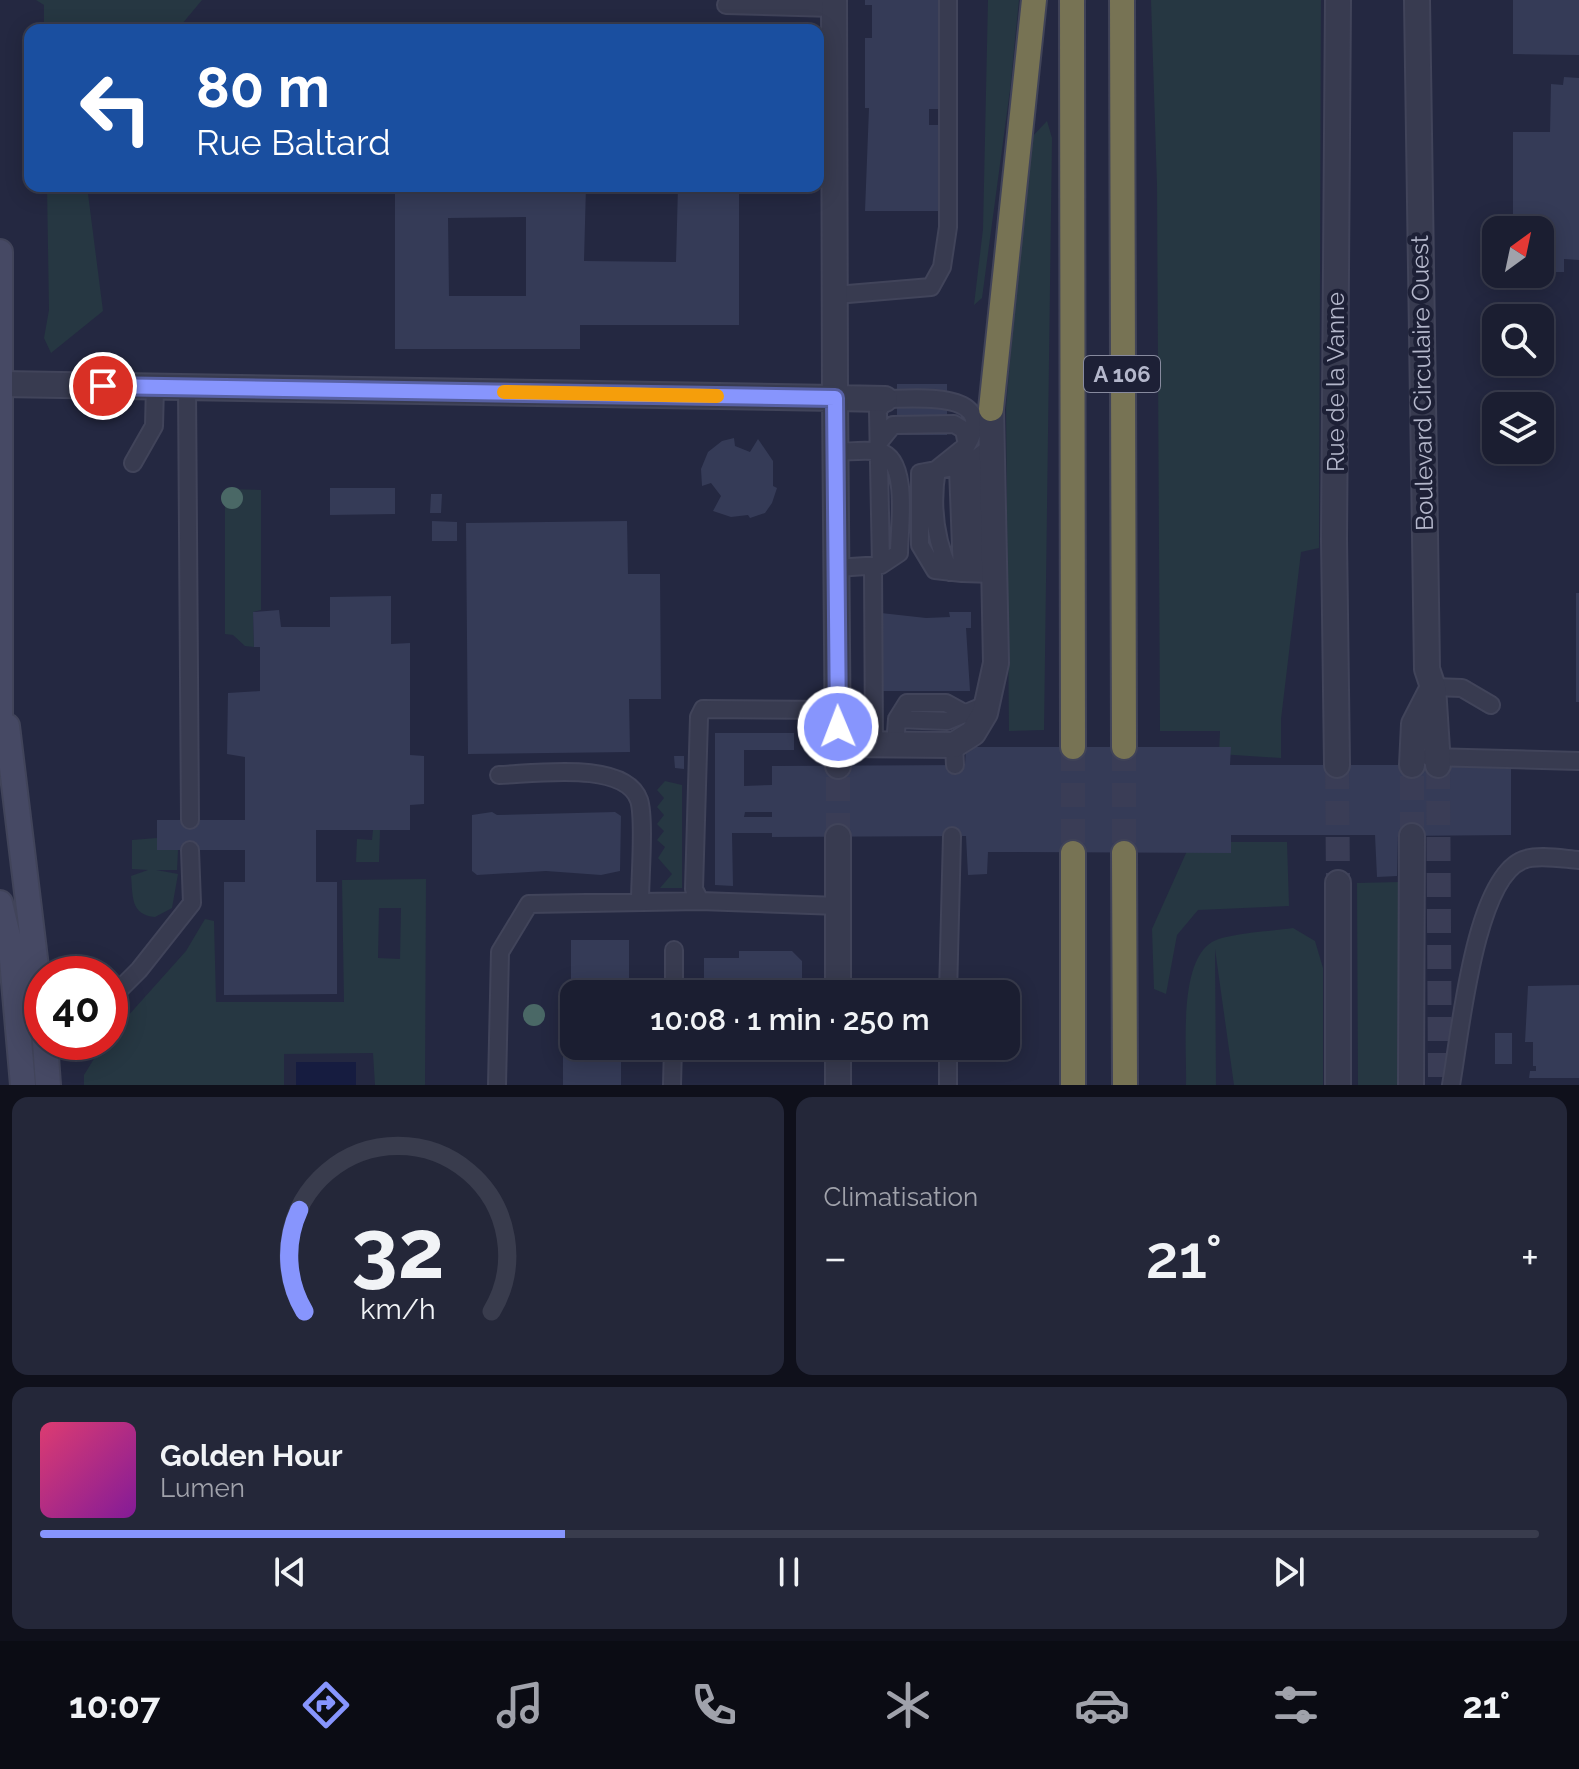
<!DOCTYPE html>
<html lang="fr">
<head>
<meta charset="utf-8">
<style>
  :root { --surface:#1b1e31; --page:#242739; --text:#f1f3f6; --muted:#a0a2ab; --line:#393c4d; --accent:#8795fd }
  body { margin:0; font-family:Raleway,sans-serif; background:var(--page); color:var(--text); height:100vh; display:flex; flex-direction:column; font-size:30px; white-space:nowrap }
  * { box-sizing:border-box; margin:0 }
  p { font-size:26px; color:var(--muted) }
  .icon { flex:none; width:44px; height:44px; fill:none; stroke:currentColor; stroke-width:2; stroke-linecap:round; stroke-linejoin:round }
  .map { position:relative; height:1085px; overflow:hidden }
  .details { display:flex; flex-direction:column; gap:12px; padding:12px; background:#0f101b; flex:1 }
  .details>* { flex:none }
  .hud { position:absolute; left:24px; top:24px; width:800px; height:168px; border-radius:16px; box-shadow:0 4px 20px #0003,0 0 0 2px var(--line); background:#1a4fa0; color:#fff; overflow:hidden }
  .needle { width:52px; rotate:33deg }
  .buttons { position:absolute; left:1482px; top:216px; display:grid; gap:16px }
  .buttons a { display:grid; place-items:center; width:72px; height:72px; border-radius:16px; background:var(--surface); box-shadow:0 4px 20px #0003,0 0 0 2px var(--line); font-size:40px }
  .speed { position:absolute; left:24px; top:956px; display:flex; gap:16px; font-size:40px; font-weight:700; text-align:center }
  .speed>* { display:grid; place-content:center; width:104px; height:104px; border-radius:50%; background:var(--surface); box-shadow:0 4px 20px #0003,0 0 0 2px var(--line); line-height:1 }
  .speed .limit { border:12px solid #d22; background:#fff; color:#111 }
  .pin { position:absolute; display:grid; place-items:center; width:68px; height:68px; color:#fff; margin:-34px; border:4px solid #fff; border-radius:50%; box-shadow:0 2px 8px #0007 }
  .me { position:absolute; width:88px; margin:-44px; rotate:359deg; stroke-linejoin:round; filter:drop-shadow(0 0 6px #0008) }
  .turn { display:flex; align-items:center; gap:28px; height:168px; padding:0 40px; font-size:36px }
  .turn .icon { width:104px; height:104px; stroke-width:2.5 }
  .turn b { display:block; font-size:56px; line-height:68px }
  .big { font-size:60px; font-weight:600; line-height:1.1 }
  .details .card { flex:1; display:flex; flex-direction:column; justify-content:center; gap:12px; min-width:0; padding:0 28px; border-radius:16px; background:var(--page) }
  .details .dial { align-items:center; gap:0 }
  .dial svg { height:208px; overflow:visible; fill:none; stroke:var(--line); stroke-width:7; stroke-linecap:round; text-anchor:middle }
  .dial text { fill:var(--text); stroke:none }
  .song { display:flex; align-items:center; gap:24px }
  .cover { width:96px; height:96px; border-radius:12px; background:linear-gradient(135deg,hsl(340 70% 55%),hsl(290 70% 35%)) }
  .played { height:8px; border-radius:4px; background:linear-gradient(90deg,var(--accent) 35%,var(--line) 35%) }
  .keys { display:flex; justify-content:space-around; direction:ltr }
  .heat { display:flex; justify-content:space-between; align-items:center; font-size:44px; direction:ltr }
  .details .tiles { flex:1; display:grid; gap:12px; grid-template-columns:1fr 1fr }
  .card:last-child { grid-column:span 2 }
  .trip { position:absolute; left:560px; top:980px; width:460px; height:80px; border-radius:16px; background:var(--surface); box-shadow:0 4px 20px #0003,0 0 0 2px var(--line); font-weight:600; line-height:80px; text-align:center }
  .menu { display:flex; height:128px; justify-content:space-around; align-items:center; background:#0b0c14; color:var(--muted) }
  .menu .icon { width:56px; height:56px }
  .menu .active { color:var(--accent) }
  .menu b { font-size:36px; color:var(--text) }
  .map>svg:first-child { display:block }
  .green { fill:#263742; fill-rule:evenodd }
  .water { fill:#161c40 }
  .building { fill:#353b57; fill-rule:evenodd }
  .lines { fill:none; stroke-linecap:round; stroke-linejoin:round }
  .minor-tunnel { stroke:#3a3d56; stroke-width:24; stroke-dasharray:24 12; stroke-linecap:butt }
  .motorway-tunnel { stroke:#3a3d56; stroke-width:24; stroke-dasharray:24 12; stroke-linecap:butt }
  .service-casing { stroke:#41445a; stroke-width:20 }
  .minor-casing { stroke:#41445a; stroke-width:28 }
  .tertiary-casing { stroke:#41445a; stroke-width:28 }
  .secondary-casing { stroke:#41445a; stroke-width:28 }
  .motorway-casing { stroke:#404358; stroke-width:28 }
  .service { stroke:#383b50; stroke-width:16 }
  .minor { stroke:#383b50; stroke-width:24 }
  .tertiary { stroke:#383b50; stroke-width:24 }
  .secondary { stroke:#464964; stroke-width:24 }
  .motorway { stroke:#777354; stroke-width:24 }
  .tree { fill:#4a6866 }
  .route-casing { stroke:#5861a4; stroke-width:20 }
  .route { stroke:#8795fd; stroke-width:14 }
  .slow { stroke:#f59e0b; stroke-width:14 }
  .labels { text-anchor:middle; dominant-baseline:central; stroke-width:8; stroke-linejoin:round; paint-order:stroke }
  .shield { fill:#1d2036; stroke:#878a9e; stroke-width:2 }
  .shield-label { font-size:22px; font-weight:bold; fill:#b4b7cb }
  .street-label { font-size:24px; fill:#b4b7cb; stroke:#1d2036 }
</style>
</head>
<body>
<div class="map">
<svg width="1579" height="1085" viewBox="0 0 1579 1085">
  <rect width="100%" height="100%" fill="#242841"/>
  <path class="green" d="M36 0H202L177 30H44V5Z
    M988 0H1019L1010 90 982 298 974 305 983 229Z
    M1151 0H1321L1319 548 1301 552 1281 719V758L1219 754 1220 731H1160L1157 185Z
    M1047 121 1052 138 1044 730 1009 731 1006 408 1029 140Z
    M47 186H87L103 311 51 353 44 338 49 310Z
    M225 489 261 490V610L253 612 254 647 245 646 233 635 225 634Z
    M665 781 682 785V888H660L672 874 658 858 665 847 657 840 664 831 657 824 664 815 657 807 664 798 657 790Z
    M373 830H380L379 862H356L357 839 372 840Z
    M157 838 178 850 177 870H156L178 874 172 908 155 917C130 915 133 895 131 876L148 870 132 869V840Z
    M1191 842H1287L1289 906 1198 910 1177 935 1166 994 1154 989 1152 929Z
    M426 879 425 1085H375L373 1053 284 1054V1085H84V1075L103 1044 110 1042V1036L186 951 205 919 214 921 216 1002H344L342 880ZM379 908H401L400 959 378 958Z
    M1399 882 1397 1085H1358L1357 883Z
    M1293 928 1315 941 1323 968V1085H1234L1215 949 1216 1085H1186C1187 1048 1178 963 1212 942 1227 933 1274 931 1293 928Z"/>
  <path class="water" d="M296 1062H356V1085H296Z"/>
  <path class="building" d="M865 0H940V109H929V125H938V211H865L869 108H865V38H872V5H865Z
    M1513 0H1579V55L1513 54Z
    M1564 77 1579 78V260L1564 259V272H1540V230H1513V132H1550L1551 84 1563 85Z
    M395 186H586L584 261 676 262 678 186H739V325H580V349H395ZM526 217V296H449L448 218Z
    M897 384H947V435H897Z
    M734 438 735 446 750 452 758 439 773 461V486L777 488 772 503 765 513 750 518 748 515 731 517 713 511 721 496 711 483 702 486 701 469 708 452 722 441Z
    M330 488H395V514L330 515Z
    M431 494H442L441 513H430Z
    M432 521 457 522V541H432Z
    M627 521 628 574H660L661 699H629L630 752 468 754 466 523Z
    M1576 593H1579V702H1576Z
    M391 596V644L410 643V755L424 756V804L410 805V830H316V882H337V994L224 995V882H245V850H157V820H245V757L227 754 228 693 260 691V647H254L253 612 279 610 281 627H330V597Z
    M949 612H971V628H966L970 691H882L881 613 926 618 950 617Z
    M715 733H794V750H744V786L772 785V766L965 765 966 747H1231L1230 765H1511V835L1398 836 1397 876 1377 877 1375 835H1231V853L988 852 987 874 968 875 966 836 772 837V833H732L733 886 715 885ZM745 812H772V817H744Z
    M674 756H684V769L675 768Z
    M492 812 497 815 615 812 621 816 620 871 601 875 546 871 477 875 472 871V815Z
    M571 940H629V994H574L571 999Z
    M739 951H792L802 961V994H704V958H739Z
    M1579 985V1078H1529L1530 1071H1536V1066H1533V1042H1525L1528 986Z
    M571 999 574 1046H621V1085H563V1011L571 1010Z
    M1495 1033H1512V1064H1495Z"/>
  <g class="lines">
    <path class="minor-tunnel" d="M1337 765 1338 883
      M1438 765 1440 1085
      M1412 836V765
      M838 837V766"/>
    <path class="motorway-tunnel" d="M1073 747V853
      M1124 747V853"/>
    <g class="service-casing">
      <path id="service" d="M726 5 834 8
        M836 295 931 287 942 267 948 227V0
        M187 388 190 820
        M880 441 893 425 954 424 964 430 967 445 937 469C931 504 935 540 950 572
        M835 452C849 452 867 449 880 452 910 460 899 529 899 553L881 565 836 568
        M133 463 154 426 155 386
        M958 468 962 573 994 574
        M881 565 878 411 885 399C913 399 1000 389 967 445
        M873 566 874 745
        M962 573 935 570 920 545V473C951 466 965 471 991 446
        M975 573 973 472 977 460
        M1433 687 1462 688 1491 705
        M837 710 703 709 699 717 694 889 700 901 838 906
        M897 719 907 703H946L966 714
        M895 745 897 719 947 721 988 704
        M954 745 955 765
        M1429 757 1579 761
        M499 775C534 774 625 760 639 800 645 818 640 879 640 901
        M674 994V950
        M948 994 952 836
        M110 999 139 970 192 903 190 850
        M948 1046V1085
        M497 1085 500 952 529 904 700 901
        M672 1085 673 1046
        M1451 1085C1460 1036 1474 879 1523 860 1537 854 1564 859 1579 860"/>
    </g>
    <g class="minor-casing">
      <path id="minor" d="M834 0 835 398 885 399
        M1417 0 1427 669 1433 687 1438 765
        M1337 765 1334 539 1338 0
        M1412 765 1414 724 1432 689
        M838 994V837
        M838 1085V1046
        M1338 1085V883
        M1411 1085 1412 836"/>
    </g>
    <g class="tertiary-casing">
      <path id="tertiary" d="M2 384 835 398 838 766
        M838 744 954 745 973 733 985 713 996 663 991 409"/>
    </g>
    <g class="secondary-casing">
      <path id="secondary" d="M0 252V744
        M7 726 42 1017
        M0 903 11 948 23 1085
        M45 1042 48 1085"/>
    </g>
    <g class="motorway-casing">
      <path id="motorway" d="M1072 0 1073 747
        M1122 0 1124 747
        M991 409 1034 0
        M1124 853 1125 1085
        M1073 1085V853"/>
    </g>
    <use href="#service" class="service"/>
    <use href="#minor" class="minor"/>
    <use href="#tertiary" class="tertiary"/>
    <use href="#secondary" class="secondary"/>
    <use href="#motorway" class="motorway"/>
  </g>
  <g class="tree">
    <circle cx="232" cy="498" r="11"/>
    <circle cx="534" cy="1015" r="11"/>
  </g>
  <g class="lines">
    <g class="route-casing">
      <path id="route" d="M103 386 835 398 838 727"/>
    </g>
    <use href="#route" class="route"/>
    <path class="slow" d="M504 392 717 396"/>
  </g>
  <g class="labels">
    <rect class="shield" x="1084" y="356" width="76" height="36" rx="6"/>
    <g class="shield-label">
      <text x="1122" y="374">A 106</text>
    </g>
    <g class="street-label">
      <text transform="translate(1335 382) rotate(-90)">Rue de la Vanne</text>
      <text transform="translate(1422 383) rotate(-91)">Boulevard Circulaire Ouest</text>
    </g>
  </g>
</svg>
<div class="buttons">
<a><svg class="needle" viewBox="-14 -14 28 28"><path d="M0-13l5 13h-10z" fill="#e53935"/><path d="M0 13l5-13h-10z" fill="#a0a2ab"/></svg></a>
<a><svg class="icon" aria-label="search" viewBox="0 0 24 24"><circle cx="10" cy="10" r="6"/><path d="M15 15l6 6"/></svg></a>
<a><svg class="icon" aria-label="layers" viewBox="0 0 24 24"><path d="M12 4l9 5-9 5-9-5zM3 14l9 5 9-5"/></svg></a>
</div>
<div class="speed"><div class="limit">40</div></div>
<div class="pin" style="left:103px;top:386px;background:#d93025"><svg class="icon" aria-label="arrive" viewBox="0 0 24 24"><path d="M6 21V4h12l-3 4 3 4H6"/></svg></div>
<svg class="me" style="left:838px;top:727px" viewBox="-20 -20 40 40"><circle r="17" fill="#8795fd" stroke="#fff" stroke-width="3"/><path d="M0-11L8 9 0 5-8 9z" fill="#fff"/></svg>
<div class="trip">10:08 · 1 min · 250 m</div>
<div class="hud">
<div class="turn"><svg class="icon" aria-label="left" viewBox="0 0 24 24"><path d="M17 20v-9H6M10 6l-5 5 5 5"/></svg><div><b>80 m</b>Rue Baltard</div></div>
</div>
</div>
<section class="details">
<div class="tiles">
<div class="card dial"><svg viewBox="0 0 100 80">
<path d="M14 69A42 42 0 1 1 86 69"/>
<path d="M14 69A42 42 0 0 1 12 30" stroke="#8795fd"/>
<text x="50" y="56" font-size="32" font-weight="700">32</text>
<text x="50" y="72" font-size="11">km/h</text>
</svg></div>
<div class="card"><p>Climatisation</p>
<div class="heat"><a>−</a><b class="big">21°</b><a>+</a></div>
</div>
<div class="card">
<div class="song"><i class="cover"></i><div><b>Golden Hour</b><p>Lumen</p></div></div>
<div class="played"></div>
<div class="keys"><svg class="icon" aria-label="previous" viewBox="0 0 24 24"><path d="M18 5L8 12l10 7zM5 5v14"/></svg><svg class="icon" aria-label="pause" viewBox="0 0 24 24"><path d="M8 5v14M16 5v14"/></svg><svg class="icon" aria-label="next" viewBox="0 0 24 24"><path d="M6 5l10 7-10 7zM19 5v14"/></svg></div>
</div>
</div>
</section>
<nav class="menu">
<b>10:07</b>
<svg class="icon active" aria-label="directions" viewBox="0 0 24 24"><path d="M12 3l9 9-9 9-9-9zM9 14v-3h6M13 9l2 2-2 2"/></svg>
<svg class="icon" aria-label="music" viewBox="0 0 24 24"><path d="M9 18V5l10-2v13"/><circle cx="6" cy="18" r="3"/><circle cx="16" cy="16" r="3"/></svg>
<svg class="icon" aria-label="phone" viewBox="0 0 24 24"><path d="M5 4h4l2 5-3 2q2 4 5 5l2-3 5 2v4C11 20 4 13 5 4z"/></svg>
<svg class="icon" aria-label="climate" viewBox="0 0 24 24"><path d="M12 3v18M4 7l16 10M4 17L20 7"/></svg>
<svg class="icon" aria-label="car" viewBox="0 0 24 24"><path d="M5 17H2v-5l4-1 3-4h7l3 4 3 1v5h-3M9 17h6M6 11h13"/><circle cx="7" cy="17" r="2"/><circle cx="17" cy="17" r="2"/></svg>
<svg class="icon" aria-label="filters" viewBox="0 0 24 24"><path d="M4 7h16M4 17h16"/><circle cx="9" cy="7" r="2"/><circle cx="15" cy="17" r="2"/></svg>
<b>21°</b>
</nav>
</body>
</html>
